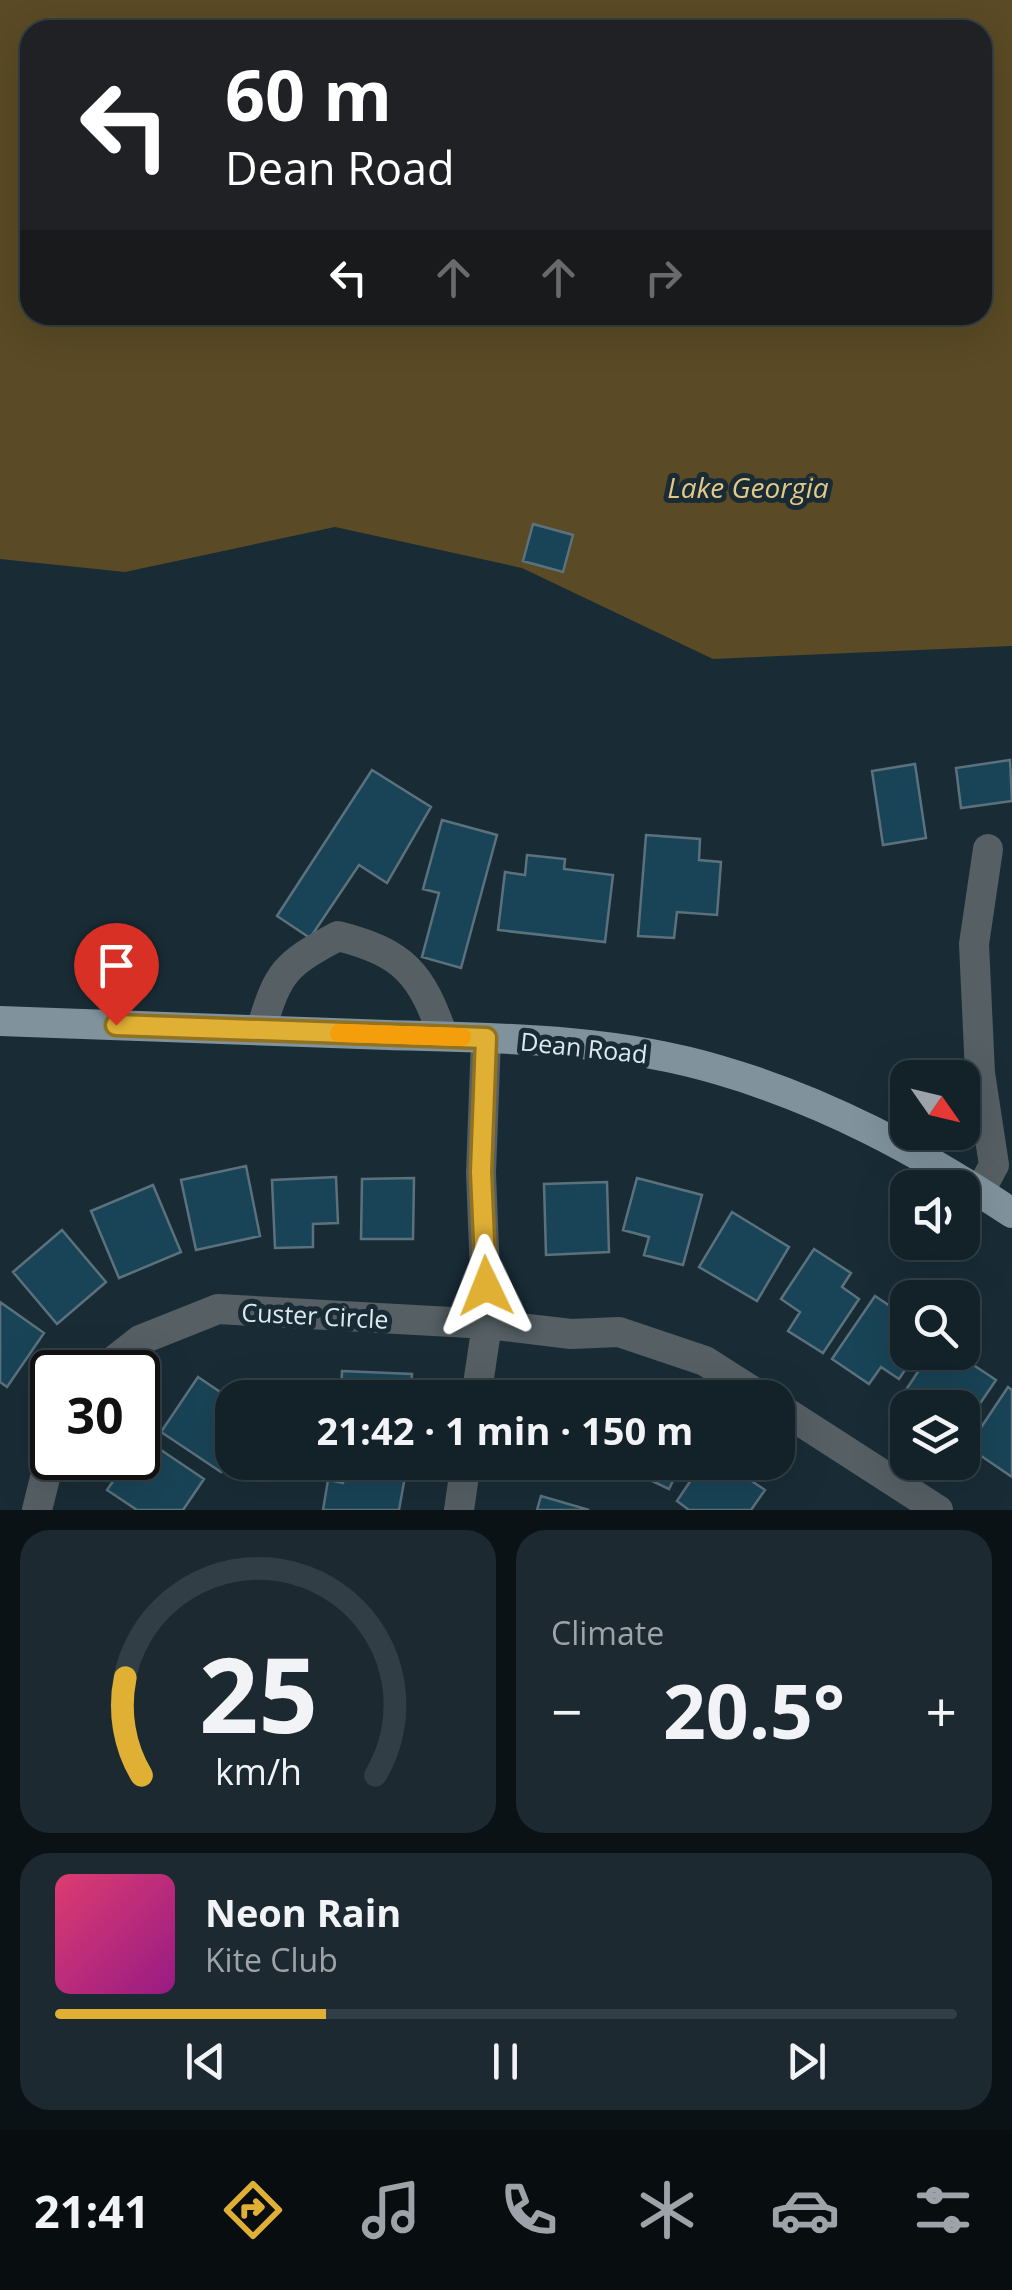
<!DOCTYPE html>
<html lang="en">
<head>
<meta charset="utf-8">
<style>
  :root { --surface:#132128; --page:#1c2930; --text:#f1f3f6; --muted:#9da3a8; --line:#323e45; --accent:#dfb034 }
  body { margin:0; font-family:"Open Sans",sans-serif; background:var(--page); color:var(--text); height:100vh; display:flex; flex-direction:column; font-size:38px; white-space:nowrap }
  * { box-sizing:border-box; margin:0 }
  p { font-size:32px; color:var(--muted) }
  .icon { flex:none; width:55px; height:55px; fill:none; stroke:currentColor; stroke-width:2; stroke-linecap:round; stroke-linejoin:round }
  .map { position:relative; height:1510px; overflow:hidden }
  .sheet { display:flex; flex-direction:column; gap:20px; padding:20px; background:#0a1216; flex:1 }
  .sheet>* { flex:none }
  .banner { position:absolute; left:20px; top:20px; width:972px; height:305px; border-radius:30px; box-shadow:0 10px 40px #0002,0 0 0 2px var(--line); background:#202124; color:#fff; overflow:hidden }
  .needle { width:65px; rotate:124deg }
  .controls { position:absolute; left:890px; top:1060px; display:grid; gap:20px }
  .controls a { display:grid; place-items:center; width:90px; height:90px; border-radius:20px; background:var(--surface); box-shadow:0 10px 40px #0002,0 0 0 2px var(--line); font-size:50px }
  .speed { position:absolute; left:30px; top:1350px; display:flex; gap:20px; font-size:50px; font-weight:700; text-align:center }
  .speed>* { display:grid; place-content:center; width:130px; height:130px; border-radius:50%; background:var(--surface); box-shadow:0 10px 40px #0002,0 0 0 2px var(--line); line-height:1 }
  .speed .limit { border:5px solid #111; border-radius:15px; background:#fff; color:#111 }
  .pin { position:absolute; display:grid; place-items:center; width:85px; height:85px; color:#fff; margin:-102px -42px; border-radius:50% 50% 50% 0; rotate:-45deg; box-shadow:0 0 10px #0007 }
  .pin .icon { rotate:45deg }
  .me { position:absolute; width:110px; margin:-55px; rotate:358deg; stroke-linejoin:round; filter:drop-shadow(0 0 8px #0008) }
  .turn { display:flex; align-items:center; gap:35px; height:210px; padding:0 40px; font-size:45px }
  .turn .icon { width:130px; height:130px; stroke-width:2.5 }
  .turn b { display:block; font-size:70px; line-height:85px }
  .lanes { display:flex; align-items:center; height:95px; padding:0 40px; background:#0003; justify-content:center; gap:50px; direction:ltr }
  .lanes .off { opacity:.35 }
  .big { font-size:75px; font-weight:700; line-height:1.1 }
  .sheet .tile { flex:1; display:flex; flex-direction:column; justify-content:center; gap:15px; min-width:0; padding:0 35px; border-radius:30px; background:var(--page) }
  .sheet .dial { align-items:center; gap:0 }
  .dial svg { height:260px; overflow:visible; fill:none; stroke:var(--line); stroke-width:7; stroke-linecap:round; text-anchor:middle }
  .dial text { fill:var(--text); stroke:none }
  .song { display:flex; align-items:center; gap:30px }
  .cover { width:120px; height:120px; border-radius:15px; background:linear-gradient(135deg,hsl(340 70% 55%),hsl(310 70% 35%)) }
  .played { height:10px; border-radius:5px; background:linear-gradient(90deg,var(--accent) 30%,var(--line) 30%) }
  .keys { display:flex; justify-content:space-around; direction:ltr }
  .heat { display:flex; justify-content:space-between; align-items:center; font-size:55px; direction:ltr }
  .sheet .tiles { flex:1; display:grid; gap:20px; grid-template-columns:1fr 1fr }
  .tile:last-child { grid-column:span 2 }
  .trip { position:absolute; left:215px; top:1380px; width:580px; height:100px; border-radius:30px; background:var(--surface); box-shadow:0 10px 40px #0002,0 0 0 2px var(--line); font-weight:700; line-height:100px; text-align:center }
  .menu { display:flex; height:160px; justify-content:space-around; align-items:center; background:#080d10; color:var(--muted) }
  .menu .icon { width:70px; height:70px }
  .menu .selected { color:var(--accent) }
  .menu b { font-size:45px; color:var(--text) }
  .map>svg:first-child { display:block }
  .water { fill:#5a4a25; fill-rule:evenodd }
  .building { fill:#194457; stroke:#5b717c; stroke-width:2.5 }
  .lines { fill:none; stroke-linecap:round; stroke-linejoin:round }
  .minor { stroke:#555f64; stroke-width:30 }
  .major { stroke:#80939d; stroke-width:30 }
  .route-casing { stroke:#917222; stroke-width:25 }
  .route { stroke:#dfb034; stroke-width:18 }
  .slow { stroke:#f59e0b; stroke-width:18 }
  .labels { text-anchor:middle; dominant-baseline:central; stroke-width:10; stroke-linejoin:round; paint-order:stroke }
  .street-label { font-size:25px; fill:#dde9f0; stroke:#192c36 }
  .water-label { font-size:28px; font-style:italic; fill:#e4c888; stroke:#192c36 }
</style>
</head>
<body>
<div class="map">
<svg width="1012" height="1510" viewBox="0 0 1012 1510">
  <rect width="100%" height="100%" fill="#192c36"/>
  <path class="water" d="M0 0H1012V646L713 659 522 568 335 527 125 572 0 559ZM30 30H982V315H30Z"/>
  <path class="building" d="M533 524 573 535 563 572 523 561Z
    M1010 760 1012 801 961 808 956 768Z
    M915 764 926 838 883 845 872 771Z
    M372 770 431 807 387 883 359 865 310 938 277 916Z
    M442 820 497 835 461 968 422 957 439 893 423 889Z
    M646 835 700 839 699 860 721 862 717 915 677 912 674 938 638 936Z
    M527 855 565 859 564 869 613 875 605 942 498 930 505 872 525 875Z
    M246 1166 260 1236 196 1250 181 1180Z
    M336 1177 338 1223 313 1224V1247L275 1248 272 1180Z
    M414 1178 413 1239H361L362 1179Z
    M637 1178 702 1195 683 1265 644 1255 649 1237 623 1230Z
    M607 1182 609 1252 546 1255 544 1184Z
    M153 1185 181 1252 119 1278 91 1211Z
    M732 1212 789 1247 757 1301 699 1267Z
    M62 1230 106 1282 57 1324 13 1272Z
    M814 1249 851 1273 842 1287 859 1299 823 1353 788 1331 800 1312 781 1299Z
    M875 1296 908 1318V1352H917L899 1379 881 1367 869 1384 832 1359Z
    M0 1302 44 1333 7 1387 0 1382Z
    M931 1352H954L996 1380 962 1430V1408H908V1413L896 1405Z
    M342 1371 412 1374 410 1398H341Z
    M198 1377 232 1400V1416L227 1424 232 1428V1456L221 1472 161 1432Z
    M547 1384 600 1398H543Z
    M1008 1387 1012 1390V1477L968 1447Z
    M158 1448 204 1479 183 1510H137L107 1490 129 1458 147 1465Z
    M347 1462 406 1471 399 1510H323L328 1480 343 1483Z
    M612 1462H682L669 1489Z
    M703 1462H742L757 1476 753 1482 765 1490 751 1510H689L677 1501Z
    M541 1496 589 1510H537Z"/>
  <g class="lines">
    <path class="minor" d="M261 1030C278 972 284 965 338 936 404 953 421 973 443 1036
      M980 1191 994 1165 980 1073 974 944 988 849
      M99 1372 140 1340 218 1309 487 1324 571 1334 619 1332 705 1361 763 1398
      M476 1398 487 1324 481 1173 486 1038
      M778 1407 938 1510
      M37 1510 52 1450
      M459 1510 466 1462"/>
    <path class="major" d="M0 1021C129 1026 258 1030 388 1035 499 1038 612 1038 719 1070 826 1101 920 1152 1012 1213"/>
  </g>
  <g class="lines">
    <g class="route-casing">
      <path id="route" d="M116 1025 486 1038 481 1172 486 1286"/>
    </g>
    <use href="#route" class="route"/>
    <path class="slow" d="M339 1033 462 1037"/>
  </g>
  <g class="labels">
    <g class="street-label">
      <text transform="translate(584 1047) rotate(6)">Dean Road</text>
      <text transform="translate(315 1315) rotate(3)">Custer Circle</text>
    </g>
    <g class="water-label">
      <text x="748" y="487">Lake Georgia</text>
    </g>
  </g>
</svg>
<div class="controls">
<a><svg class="needle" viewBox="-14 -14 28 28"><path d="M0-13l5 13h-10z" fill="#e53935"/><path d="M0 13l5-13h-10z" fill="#9da3a8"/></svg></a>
<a><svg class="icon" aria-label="sound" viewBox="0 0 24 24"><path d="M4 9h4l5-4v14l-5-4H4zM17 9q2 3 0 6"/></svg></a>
<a><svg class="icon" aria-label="search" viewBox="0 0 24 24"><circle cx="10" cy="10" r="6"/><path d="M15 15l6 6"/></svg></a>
<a><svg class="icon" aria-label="layers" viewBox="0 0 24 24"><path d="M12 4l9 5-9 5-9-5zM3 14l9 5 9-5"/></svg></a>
</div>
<div class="speed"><div class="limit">30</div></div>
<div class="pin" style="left:116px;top:1025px;background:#d93025"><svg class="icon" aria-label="arrive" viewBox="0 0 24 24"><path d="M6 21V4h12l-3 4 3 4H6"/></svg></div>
<svg class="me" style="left:486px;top:1286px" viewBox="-20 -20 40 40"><path d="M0-17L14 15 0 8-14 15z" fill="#dfb034" stroke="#fff" stroke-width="4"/></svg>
<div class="trip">21:42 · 1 min · 150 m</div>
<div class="banner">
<div class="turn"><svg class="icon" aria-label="left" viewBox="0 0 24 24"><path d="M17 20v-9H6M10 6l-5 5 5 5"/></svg><div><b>60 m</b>Dean Road</div></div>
<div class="lanes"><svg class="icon" aria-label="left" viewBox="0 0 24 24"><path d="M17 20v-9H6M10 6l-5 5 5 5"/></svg><svg class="icon off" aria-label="ahead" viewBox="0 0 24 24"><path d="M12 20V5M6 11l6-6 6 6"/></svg><svg class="icon off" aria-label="ahead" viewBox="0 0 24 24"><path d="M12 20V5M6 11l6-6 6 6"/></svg><svg class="icon off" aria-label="right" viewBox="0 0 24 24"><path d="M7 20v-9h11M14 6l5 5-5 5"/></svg></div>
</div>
</div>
<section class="sheet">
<div class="tiles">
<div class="tile dial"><svg viewBox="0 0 100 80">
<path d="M14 69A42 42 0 1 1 86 69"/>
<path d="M14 69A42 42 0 0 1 9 39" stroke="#dfb034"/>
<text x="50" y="56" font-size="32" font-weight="700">25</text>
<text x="50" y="72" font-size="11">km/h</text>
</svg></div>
<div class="tile"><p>Climate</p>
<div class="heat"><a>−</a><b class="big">20.5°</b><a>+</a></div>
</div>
<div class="tile">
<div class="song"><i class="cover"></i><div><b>Neon Rain</b><p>Kite Club</p></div></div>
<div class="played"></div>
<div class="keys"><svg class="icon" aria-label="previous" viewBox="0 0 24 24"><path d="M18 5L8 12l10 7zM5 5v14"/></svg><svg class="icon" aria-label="pause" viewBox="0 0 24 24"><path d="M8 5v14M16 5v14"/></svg><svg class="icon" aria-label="next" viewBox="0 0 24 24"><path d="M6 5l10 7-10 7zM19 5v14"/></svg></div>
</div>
</div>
</section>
<nav class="menu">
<b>21:41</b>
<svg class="icon selected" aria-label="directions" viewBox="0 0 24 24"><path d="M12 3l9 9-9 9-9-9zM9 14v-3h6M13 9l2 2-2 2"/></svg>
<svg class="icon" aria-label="music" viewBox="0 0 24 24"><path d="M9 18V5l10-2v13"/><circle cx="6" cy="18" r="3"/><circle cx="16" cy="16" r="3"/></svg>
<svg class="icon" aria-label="phone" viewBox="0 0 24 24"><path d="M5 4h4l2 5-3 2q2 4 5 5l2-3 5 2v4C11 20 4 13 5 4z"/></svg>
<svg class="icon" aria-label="climate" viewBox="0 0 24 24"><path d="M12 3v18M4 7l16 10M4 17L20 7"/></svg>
<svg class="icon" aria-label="car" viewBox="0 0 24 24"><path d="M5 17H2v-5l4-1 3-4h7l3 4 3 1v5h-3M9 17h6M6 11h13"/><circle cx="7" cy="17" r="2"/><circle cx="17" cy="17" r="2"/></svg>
<svg class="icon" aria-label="filters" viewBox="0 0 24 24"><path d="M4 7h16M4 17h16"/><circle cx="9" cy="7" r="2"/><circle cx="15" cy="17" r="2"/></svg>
</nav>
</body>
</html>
